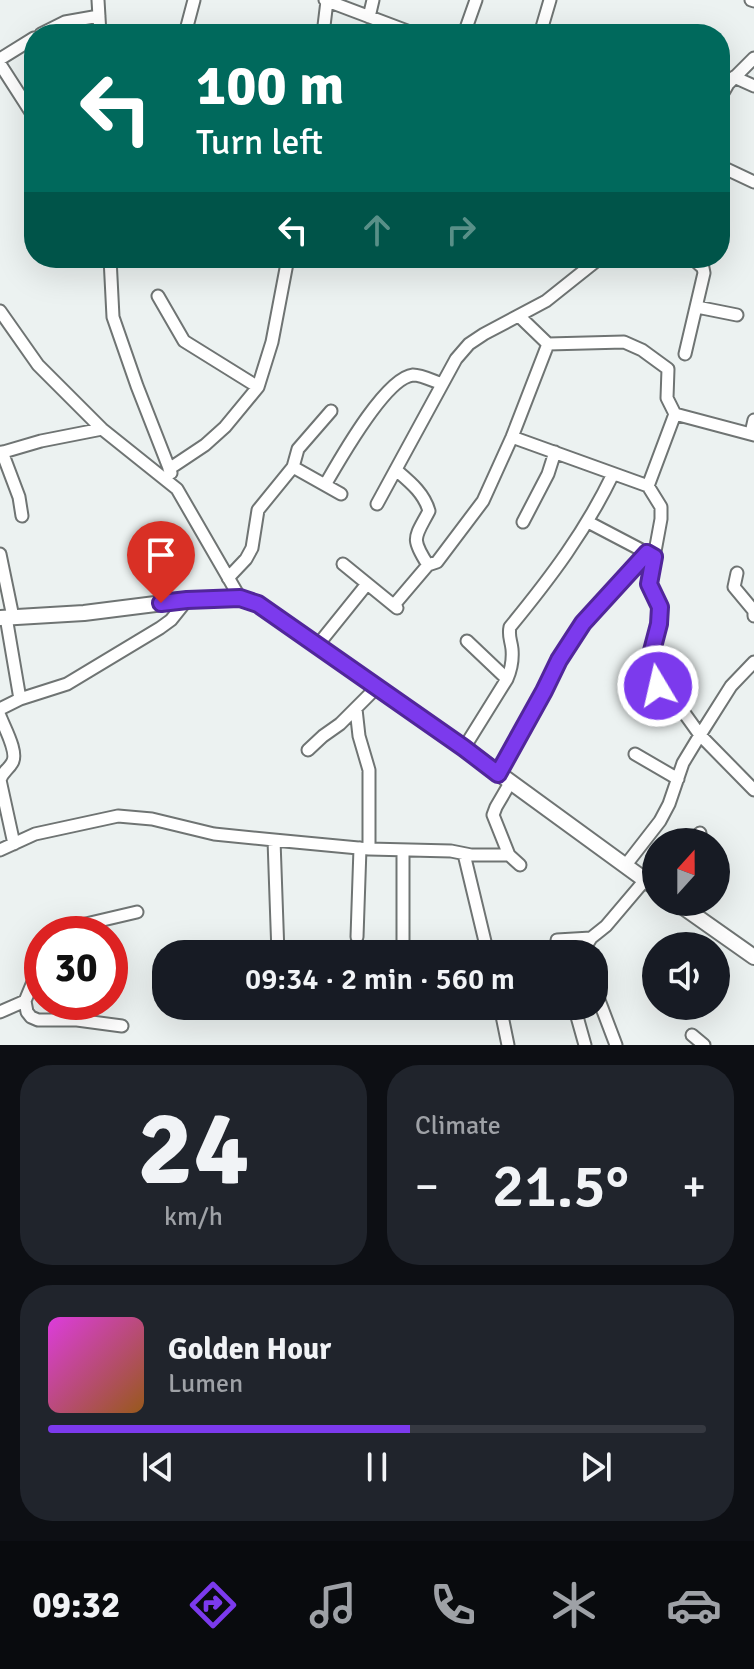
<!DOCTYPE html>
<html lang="en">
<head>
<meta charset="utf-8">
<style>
  :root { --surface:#171b24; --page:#20242c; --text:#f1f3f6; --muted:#9ea1a6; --line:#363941; --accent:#7c3aed }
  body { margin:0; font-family:Signika,sans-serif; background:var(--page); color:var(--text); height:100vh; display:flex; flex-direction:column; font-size:30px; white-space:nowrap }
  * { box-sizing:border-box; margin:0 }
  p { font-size:26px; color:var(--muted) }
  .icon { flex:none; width:44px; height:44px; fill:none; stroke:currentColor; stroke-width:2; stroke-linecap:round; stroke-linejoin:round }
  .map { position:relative; height:1045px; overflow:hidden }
  .sheet { display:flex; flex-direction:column; gap:20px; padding:20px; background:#0d0f14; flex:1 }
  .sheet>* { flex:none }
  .hud { position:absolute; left:24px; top:24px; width:706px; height:244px; border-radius:32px; box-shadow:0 8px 32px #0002; background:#00695c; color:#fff; overflow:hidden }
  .needle { width:52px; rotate:21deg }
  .buttons { position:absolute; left:642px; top:828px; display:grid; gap:16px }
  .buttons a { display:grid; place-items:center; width:88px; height:88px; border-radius:50%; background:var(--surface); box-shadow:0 8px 32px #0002; font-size:40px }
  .speed { position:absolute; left:24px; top:916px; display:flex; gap:16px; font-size:40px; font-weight:700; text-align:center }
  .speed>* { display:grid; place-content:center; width:104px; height:104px; border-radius:50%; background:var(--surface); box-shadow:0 8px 32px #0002; line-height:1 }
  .speed .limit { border:12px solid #d22; background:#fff; color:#111 }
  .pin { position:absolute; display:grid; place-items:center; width:68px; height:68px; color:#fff; margin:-82px -34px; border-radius:50% 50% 50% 0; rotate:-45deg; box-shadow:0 0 8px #0007 }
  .pin .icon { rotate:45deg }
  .me { position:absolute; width:88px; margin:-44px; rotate:351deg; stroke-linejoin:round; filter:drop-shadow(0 0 6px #0008) }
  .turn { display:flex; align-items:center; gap:28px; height:168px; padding:0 40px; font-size:36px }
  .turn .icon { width:104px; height:104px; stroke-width:2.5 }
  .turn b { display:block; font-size:56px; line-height:68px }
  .lanes { display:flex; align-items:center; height:76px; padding:0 40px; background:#0003; justify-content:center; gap:40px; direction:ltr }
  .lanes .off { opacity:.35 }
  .big { font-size:60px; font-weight:600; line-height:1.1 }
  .sheet .widget { flex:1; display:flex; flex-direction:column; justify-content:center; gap:12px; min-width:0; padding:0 28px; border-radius:32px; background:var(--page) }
  .sheet .dial { align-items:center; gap:0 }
  .dial b { font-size:104px; line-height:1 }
  .song { display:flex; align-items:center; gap:24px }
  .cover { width:96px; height:96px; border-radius:12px; background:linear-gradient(135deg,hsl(300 70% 55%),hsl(30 70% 35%)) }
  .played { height:8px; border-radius:4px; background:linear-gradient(90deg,var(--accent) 55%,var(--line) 55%) }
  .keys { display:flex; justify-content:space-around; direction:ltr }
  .heat { display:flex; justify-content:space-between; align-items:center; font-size:44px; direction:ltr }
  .sheet .tiles { flex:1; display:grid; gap:20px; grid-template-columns:1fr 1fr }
  .widget:last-child { grid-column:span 2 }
  .trip { position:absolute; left:152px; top:940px; width:456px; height:80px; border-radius:32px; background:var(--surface); box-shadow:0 8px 32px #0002; font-weight:600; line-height:80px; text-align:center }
  .dock { display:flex; height:128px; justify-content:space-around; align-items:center; background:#090b0e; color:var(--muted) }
  .dock .icon { width:56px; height:56px }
  .dock .on { color:var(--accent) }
  .dock b { font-size:36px; color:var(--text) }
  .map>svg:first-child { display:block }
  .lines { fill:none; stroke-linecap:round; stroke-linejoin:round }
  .minor-casing { stroke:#6f7473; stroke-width:15 }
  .tertiary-casing { stroke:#6f7473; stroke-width:18 }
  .minor { stroke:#fff; stroke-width:11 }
  .tertiary { stroke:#fff; stroke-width:14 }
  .route-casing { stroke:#51269a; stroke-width:20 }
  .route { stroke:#7c3aed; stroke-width:14 }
</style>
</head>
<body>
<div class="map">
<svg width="754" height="1045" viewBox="0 0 754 1045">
  <rect width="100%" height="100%" fill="#ecf2f1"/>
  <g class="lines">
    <g class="minor-casing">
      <path id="minor" d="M98 0 100 34
        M325 0 415 34
        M751 0 754 1
        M369 17 373 0
        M41 34 65 22 99 16
        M185 34 194 0
        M323 34 327 1
        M464 34 476 0
        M540 34 550 0
        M0 59 34 38
        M0 64 34 117
        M734 77 754 86
        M720 98 728 84 754 58
        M720 166 754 182
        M110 258 113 317 137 386 171 473
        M158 296 184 341 258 387
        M697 307 737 315
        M0 311 38 365 102 429 177 489 240 598
        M519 316 548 344 624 342 642 350 668 369 667 398 675 414 648 486
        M685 354 704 273 703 268 692 258
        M675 414 754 435
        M751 433 754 420
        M512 437 648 486 661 507V519L649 584 660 607 659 624 648 666 650 676 677 703 700 735 754 790
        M2 452 19 497 22 516
        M0 453 41 441 102 429
        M293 467 341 494
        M169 469 205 445 225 427 258 387 272 342 288 258
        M396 470C410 482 424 493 429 511 415 538 410 537 428 565
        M325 485C339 461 385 378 413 375 422 375 433 381 442 384
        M377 504 456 359 469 344 484 334 546 301 600 258
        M523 522 548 474 555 452
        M588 522 651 555
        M0 554 13 617
        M343 564 397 608
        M737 573 734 587 754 611V616
        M228 578 246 559 252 548 258 510 293 467 298 449 331 411
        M394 605 428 565 437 562 483 501 512 437 548 344
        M6 617 20 699
        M467 641 507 679
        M317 646 367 584
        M0 709 20 699 67 684 160 628 171 620 187 600
        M356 709 359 736 369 770V849
        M0 716C4 727 19 753 12 763 8 770 3 771 0 780L14 844
        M464 748 507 679C511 670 513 660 512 649 511 640 508 636 510 627 551 577 585 532 613 474
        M308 750 323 736 340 724 377 687
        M635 754 678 779
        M498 774 544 691 559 660 583 623 647 553
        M510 783 496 807 493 815 509 855 520 865
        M274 840 278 954
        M692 842 700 833
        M0 850 35 834 118 816 152 819 214 834 274 840 369 849 451 851 471 855H509
        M403 850V954
        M464 854 488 954
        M625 866 660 821 669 804 683 763 700 735 731 686 754 662
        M64 934 66 930 73 927 137 912
        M357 937 360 848
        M557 940 591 938
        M581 954 591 938 606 926 645 880
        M594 987 616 1045
        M25 1001 27 1012 31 1017 38 1020H77L122 1026
        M500 1006 508 1045
        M574 1006 585 1045
        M0 1012 25 1001 42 960
        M692 1035 704 1045"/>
    </g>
    <g class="tertiary-casing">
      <path id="tertiary" d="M0 618 84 613 187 600 240 598 258 604 464 748 656 888
        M676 902 754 957"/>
    </g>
    <use href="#minor" class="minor"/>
    <use href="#tertiary" class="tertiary"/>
  </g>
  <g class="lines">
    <g class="route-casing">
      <path id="route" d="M161 603 187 600 240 598 258 604 464 748 498 774 544 691 559 660 583 623 647 553 654 557 649 584 660 607 659 624 648 666 650 676 658 686"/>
    </g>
    <use href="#route" class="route"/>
  </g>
</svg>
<div class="buttons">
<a><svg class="needle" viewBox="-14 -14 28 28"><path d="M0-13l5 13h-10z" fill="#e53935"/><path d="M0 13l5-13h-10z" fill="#9ea1a6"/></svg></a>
<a><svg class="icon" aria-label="sound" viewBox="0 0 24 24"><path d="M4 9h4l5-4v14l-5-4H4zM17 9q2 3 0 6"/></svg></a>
</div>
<div class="speed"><div class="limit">30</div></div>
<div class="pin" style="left:161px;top:603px;background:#d93025"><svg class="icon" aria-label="arrive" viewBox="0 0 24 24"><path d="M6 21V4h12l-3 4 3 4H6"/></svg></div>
<svg class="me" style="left:658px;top:686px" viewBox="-20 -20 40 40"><circle r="17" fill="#7c3aed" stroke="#fff" stroke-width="3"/><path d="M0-11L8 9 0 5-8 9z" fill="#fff"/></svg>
<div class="trip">09:34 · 2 min · 560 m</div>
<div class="hud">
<div class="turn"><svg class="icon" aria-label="left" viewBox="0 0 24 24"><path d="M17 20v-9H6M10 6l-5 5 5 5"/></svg><div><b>100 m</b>Turn left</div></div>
<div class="lanes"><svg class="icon" aria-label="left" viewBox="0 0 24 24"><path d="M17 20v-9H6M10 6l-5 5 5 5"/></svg><svg class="icon off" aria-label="ahead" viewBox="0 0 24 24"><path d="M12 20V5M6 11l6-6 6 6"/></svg><svg class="icon off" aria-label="right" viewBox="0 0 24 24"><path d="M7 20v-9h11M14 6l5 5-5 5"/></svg></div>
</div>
</div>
<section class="sheet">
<div class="tiles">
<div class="widget dial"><b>24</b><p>km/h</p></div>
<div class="widget"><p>Climate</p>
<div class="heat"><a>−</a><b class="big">21.5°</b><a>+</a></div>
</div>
<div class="widget">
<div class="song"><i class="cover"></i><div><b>Golden Hour</b><p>Lumen</p></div></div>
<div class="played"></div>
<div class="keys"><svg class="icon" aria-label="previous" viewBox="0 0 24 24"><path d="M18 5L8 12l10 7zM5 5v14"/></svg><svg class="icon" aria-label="pause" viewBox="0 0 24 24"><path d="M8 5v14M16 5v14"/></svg><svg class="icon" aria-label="next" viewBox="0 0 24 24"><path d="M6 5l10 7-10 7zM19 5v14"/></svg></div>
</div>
</div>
</section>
<nav class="dock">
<b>09:32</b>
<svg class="icon on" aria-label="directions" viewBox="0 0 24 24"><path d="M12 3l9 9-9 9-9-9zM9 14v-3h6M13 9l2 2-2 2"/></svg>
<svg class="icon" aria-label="music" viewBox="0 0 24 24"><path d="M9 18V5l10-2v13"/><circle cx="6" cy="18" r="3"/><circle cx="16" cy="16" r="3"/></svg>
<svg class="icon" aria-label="phone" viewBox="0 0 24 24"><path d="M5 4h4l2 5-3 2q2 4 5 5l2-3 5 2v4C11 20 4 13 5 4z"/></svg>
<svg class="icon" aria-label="climate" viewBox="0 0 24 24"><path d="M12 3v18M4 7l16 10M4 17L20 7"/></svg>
<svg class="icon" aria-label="car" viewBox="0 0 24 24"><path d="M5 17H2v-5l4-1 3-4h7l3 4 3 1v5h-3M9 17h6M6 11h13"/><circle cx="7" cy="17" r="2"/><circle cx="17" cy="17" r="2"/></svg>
</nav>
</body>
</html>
